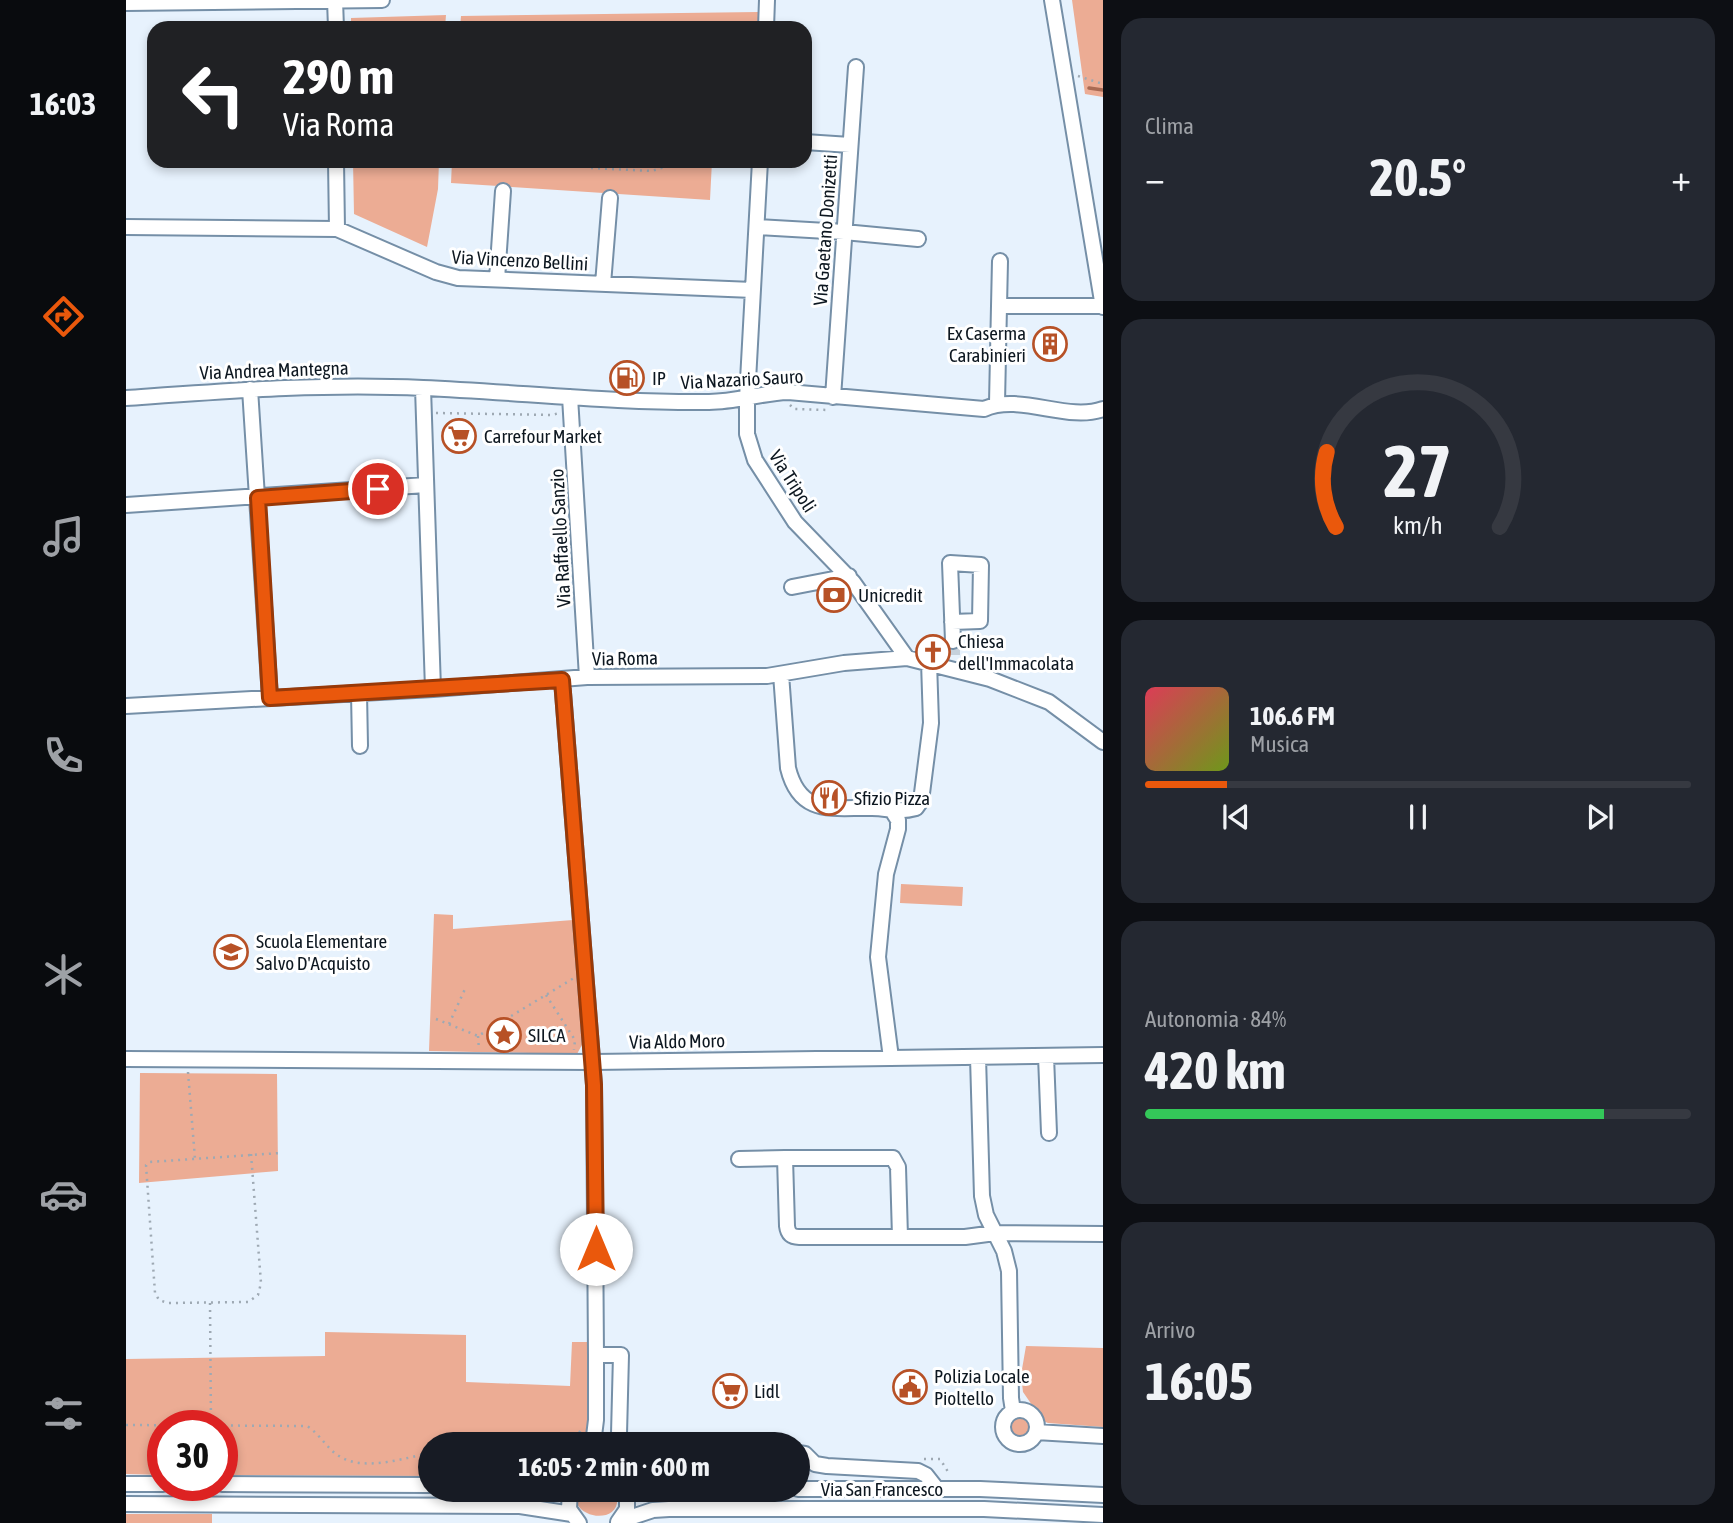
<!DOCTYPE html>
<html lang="it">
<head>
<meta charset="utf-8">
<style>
  :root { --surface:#171b24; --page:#242831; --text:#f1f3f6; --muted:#9ea1a6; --line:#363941; --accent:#ea580c }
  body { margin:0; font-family:"Asap Condensed",sans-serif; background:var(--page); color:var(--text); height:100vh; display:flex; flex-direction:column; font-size:26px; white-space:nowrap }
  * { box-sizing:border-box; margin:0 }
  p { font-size:23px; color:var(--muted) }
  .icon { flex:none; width:38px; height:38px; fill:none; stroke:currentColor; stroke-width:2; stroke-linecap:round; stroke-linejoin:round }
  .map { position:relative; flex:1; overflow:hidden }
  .drawer { display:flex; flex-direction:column; gap:18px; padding:18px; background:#0d0f14; width:630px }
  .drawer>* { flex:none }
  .banner { position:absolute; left:21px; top:21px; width:665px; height:147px; border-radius:21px; box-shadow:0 4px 10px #0003; background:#202124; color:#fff; overflow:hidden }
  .speed { position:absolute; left:21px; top:1410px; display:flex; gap:14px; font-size:35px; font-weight:700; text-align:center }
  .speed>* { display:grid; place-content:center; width:91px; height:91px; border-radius:50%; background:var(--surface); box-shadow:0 4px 10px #0003; line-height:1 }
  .speed .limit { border:10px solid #d22; background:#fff; color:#111 }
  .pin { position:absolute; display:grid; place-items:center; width:60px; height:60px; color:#fff; margin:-30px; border:4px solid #fff; border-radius:50%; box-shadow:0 2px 7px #0007 }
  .me { position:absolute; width:77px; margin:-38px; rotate:0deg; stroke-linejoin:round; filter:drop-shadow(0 0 5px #0008) }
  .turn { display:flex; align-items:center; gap:24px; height:147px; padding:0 21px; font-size:32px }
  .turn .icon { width:91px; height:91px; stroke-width:2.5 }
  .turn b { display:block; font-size:49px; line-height:60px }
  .big { font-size:52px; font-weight:700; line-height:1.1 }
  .drawer .card { flex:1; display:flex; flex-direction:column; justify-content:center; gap:10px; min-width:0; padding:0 24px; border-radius:21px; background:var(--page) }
  .drawer .dial { align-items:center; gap:0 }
  .dial svg { height:182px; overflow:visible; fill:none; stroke:var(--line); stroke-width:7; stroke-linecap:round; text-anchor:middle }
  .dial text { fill:var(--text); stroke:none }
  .song { display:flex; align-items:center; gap:21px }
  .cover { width:84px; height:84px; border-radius:10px; background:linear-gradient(135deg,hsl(350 70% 55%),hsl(80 70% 35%)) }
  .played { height:7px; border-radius:4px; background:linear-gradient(90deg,var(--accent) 15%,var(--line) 15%) }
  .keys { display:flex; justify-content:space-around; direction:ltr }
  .heat { display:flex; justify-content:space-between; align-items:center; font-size:38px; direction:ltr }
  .charge { height:10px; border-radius:5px; background:linear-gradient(90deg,#34c759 84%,var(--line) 0) }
  .trip { position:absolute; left:292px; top:1432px; width:392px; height:70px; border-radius:35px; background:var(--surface); box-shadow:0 4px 10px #0003; font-weight:700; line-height:70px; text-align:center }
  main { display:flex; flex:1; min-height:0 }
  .dock { display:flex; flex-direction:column; width:126px; justify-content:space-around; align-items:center; background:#090b0e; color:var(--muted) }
  .dock .icon { width:49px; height:49px }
  .dock .on { color:var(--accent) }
  .dock b { font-size:32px; color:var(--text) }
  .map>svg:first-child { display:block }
  .green { fill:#ecac94 }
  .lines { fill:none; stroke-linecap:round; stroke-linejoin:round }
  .stream { stroke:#a96a53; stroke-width:3.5 }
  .minor-tunnel { stroke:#c6d1dc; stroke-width:14; stroke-dasharray:14 7; stroke-linecap:butt }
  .minor-casing { stroke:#758fa7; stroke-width:18 }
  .path { stroke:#9ea9b3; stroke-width:2.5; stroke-dasharray:2 5; stroke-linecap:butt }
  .minor { stroke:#fff; stroke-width:14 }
  .route-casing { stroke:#983908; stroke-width:18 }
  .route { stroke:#ea580c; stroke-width:12 }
  .labels { text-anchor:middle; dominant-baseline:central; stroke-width:6; stroke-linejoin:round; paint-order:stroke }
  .street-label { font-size:19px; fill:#0d1720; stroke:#fff }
  .poi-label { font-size:19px; fill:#0d1720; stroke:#fff; text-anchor:start }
</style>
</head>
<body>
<main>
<nav class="dock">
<b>16:03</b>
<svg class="icon on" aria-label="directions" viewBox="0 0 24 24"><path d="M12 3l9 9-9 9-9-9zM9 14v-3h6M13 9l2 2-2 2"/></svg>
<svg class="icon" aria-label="music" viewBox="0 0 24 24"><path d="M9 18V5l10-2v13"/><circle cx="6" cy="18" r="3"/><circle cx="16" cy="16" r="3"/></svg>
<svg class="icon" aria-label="phone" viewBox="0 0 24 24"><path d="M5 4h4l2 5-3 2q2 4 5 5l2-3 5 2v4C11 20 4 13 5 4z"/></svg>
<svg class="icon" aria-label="climate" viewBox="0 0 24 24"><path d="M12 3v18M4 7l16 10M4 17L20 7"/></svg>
<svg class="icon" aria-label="car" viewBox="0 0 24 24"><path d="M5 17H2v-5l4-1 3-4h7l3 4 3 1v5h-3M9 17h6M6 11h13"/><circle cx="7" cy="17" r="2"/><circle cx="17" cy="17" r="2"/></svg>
<svg class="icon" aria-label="filters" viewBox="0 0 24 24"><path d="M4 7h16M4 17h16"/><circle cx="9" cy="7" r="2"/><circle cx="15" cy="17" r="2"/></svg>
</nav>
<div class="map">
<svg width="977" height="1523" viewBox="0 0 977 1523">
  <rect width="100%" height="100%" fill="#e7f2fd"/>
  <path class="green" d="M946 0H977V97L959 94Z
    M632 12V28H334L335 16Z
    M320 15 319 28H225V18Z
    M227 161H313L312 189 301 247 228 214Z
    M326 161H586L584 200 325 183Z
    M775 884 837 887 836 906 774 903Z
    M308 914 327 915V929L447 920 457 1043 451 1054 303 1051Z
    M14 1073 151 1074 152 1171 13 1183Z
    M199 1332 340 1335V1382L444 1386 446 1342H466L465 1407 458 1444H304V1476L96 1475V1426H37V1475L0 1474V1359L199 1356Z
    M900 1346 977 1348V1427L922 1423 917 1421 897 1392 895 1375Z
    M883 1427a11 11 0 1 1 22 0a11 11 0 1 1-22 0Z
    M454 1489H489C501 1520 462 1523 451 1504Z
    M0 1514H86V1523H0Z"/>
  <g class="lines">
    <path class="stream" d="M963 88 977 90"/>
    <path class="minor-tunnel" d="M827 641V661"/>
    <g class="minor-casing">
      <path id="minor" d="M209 0 210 28
        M926 0 977 307
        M0 3 256 0
        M640 28 641 0
        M679 142 724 145
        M210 161 211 229
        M634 161 621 399V434L629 460 669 522 727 582 781 658
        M0 227 211 229 310 272 332 278 627 290
        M631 227 718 232 792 239
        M371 279 377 191
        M477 284 484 198
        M873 306 874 261
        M297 388 307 689
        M124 389 144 698
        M444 397 461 677
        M707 397 730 67
        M0 398C99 391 197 383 297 388 392 392 487 403 583 402 610 402 635 393 662 392L858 409C894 393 941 422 977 409
        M871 403 873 306H977
        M0 505 300 485
        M666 587 723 576
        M826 622 854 621 855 565 824 563 827 641
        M655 674 662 768C674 817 708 807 746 808 763 808 772 813 790 808L795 801 805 723 803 662
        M436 680 468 1085 470 1355V1420L467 1444
        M233 693 234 746
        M0 706 307 689 461 677 641 676 718 663 781 658 864 679 923 702 977 742
        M920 1056 923 1133
        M852 1057 856 1196 860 1215 878 1251 883 1271 885 1398 887 1411
        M765 1058 752 957 760 874 772 829V820L767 812
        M0 1059 467 1062 977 1055
        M613 1159 659 1158
        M774 1237 772 1167 767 1158H659L661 1226C662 1234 666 1237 673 1237H839L869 1233 977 1234
        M470 1355H495L493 1434 499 1444
        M877 1427a17 17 0 1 1 34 0a17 17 0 1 1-34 0Z
        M910 1432 977 1436
        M672 1453 679 1454 689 1464 701 1466 792 1471 800 1475 811 1489
        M0 1484H37
        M96 1484 304 1485
        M444 1489 443 1509 453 1523
        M672 1489H854L977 1495
        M0 1504 394 1506 446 1514
        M494 1521 527 1510 543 1509H858L977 1515
        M492 1522 501 1509V1489"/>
    </g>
    <path class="path" d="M952 76 977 84
      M465 168 526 171 557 161
      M664 405 668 409 702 410
      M310 413 426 415 433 413
      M420 995 449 1040 448 1050
      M310 1019 352 1036 448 978
      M323 1024 339 989
      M352 1036 353 1050
      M62 1072 69 1159
      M125 1154 135 1283 132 1295 122 1302 42 1303 33 1300 29 1293 20 1165 24 1162 154 1153
      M84 1303 85 1425
      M0 1425 181 1426C194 1434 201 1449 213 1456 238 1472 278 1458 304 1453
      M445 1444 455 1430
      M798 1459H814L824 1475
      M672 1473H680"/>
    <use href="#minor" class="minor"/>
  </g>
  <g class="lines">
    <g class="route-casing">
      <path id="route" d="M252 489 132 498 144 698 436 680 468 1085 470 1249"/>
    </g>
    <use href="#route" class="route"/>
  </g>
  <defs>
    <g id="building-ring" transform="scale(1.75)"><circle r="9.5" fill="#fff" stroke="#b75126" stroke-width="1.5"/><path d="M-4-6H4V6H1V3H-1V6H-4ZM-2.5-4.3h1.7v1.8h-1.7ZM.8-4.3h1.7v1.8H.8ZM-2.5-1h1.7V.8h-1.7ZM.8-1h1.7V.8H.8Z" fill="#b75126"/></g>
    <g id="fuel-ring" transform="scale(1.75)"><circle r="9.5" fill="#fff" stroke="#b75126" stroke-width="1.5"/><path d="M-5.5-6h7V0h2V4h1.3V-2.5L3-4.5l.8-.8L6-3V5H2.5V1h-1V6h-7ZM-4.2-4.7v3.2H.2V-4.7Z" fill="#b75126"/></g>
    <g id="supermarket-ring" transform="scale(1.75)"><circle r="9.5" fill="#fff" stroke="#b75126" stroke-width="1.5"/><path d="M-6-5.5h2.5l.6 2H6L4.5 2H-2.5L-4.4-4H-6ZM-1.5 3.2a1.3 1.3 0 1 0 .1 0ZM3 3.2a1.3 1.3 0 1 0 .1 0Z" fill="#b75126"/></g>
    <g id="bank-ring" transform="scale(1.75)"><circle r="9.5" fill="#fff" stroke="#b75126" stroke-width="1.5"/><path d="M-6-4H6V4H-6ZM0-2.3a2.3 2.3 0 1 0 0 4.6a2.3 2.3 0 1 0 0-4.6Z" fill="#b75126"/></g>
    <g id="church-ring" transform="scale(1.75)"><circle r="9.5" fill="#fff" stroke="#b75126" stroke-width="1.5"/><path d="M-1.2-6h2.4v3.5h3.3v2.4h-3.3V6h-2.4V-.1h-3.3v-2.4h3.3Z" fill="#b75126"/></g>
    <g id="restaurant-ring" transform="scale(1.75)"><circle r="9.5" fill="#fff" stroke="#b75126" stroke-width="1.5"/><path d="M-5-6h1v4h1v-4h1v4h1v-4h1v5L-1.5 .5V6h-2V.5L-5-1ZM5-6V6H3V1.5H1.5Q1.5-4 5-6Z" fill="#b75126"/></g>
    <g id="school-ring" transform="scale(1.75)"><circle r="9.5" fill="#fff" stroke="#b75126" stroke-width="1.5"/><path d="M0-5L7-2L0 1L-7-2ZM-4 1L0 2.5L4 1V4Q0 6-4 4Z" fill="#b75126"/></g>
    <g id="sight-ring" transform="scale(1.75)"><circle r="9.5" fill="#fff" stroke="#b75126" stroke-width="1.5"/><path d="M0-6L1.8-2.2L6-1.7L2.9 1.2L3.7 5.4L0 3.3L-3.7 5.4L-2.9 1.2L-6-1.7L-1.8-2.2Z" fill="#b75126"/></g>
    <g id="civic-ring" transform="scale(1.75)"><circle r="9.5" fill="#fff" stroke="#b75126" stroke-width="1.5"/><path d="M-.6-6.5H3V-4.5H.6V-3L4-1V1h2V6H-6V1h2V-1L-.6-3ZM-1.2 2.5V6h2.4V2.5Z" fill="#b75126"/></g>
  </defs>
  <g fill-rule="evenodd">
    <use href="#building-ring" x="924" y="344"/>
    <use href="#fuel-ring" x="501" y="378"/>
    <use href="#supermarket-ring" x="333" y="436"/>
    <use href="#bank-ring" x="708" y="595"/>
    <use href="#church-ring" x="807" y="652"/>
    <use href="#restaurant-ring" x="703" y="798"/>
    <use href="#school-ring" x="105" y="952"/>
    <use href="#sight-ring" x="378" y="1035"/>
    <use href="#civic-ring" x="784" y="1387"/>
    <use href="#supermarket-ring" x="604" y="1391"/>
  </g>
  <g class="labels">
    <g class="street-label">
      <text transform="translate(699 230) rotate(-86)">Via Gaetano Donizetti</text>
      <text transform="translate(394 260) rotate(3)">Via Vincenzo Bellini</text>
      <text transform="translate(148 370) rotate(-2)">Via Andrea Mantegna</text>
      <text transform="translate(616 379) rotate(-3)">Via Nazario Sauro</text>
      <text transform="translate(667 481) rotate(57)">Via Tripoli</text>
      <text transform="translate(434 538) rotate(-93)">Via Raffaello Sanzio</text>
      <text transform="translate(499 658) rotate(-1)">Via Roma</text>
      <text transform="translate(551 1041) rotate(-1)">Via Aldo Moro</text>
      <text x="756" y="1489">Via San Francesco</text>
    </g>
    <g class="poi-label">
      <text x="900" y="333" text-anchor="end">Ex Caserma<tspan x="900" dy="22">Carabinieri</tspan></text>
      <text x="526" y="378">IP</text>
      <text x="358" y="436">Carrefour Market</text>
      <text x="732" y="595">Unicredit</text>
      <text x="832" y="641">Chiesa<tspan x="832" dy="22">dell'Immacolata</tspan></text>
      <text x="728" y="798">Sfizio Pizza</text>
      <text x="130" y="941">Scuola Elementare<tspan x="130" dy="22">Salvo D'Acquisto</tspan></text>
      <text x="402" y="1035">SILCA</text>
      <text x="808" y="1376">Polizia Locale<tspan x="808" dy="22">Pioltello</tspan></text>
      <text x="628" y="1391">Lidl</text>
    </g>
  </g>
</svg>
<div class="speed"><div class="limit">30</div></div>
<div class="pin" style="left:252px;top:489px;background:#d93025"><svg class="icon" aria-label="arrive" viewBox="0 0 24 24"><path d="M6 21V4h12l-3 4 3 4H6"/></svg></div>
<svg class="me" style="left:470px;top:1249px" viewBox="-20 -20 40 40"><circle r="19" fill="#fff"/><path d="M0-13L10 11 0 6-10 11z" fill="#ea580c"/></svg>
<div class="trip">16:05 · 2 min · 600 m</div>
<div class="banner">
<div class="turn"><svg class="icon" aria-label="left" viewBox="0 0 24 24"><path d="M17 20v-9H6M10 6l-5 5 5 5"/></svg><div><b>290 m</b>Via Roma</div></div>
</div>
</div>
<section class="drawer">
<div class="card"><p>Clima</p>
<div class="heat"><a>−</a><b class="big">20.5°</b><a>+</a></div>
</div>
<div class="card dial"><svg viewBox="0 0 100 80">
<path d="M14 69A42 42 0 1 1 86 69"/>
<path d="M14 69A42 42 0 0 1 10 36" stroke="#ea580c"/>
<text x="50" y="56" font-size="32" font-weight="700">27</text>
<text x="50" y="72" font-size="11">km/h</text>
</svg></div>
<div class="card">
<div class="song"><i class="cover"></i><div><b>106.6 FM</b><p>Musica</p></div></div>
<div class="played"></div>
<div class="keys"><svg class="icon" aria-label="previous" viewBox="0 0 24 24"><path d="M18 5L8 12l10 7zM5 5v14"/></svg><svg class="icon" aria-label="pause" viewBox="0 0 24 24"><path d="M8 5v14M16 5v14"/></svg><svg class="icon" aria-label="next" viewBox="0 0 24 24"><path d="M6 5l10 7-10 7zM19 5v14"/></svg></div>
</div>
<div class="card"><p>Autonomia · 84%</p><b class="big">420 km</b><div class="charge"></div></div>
<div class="card"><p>Arrivo</p><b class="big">16:05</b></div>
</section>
</main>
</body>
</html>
